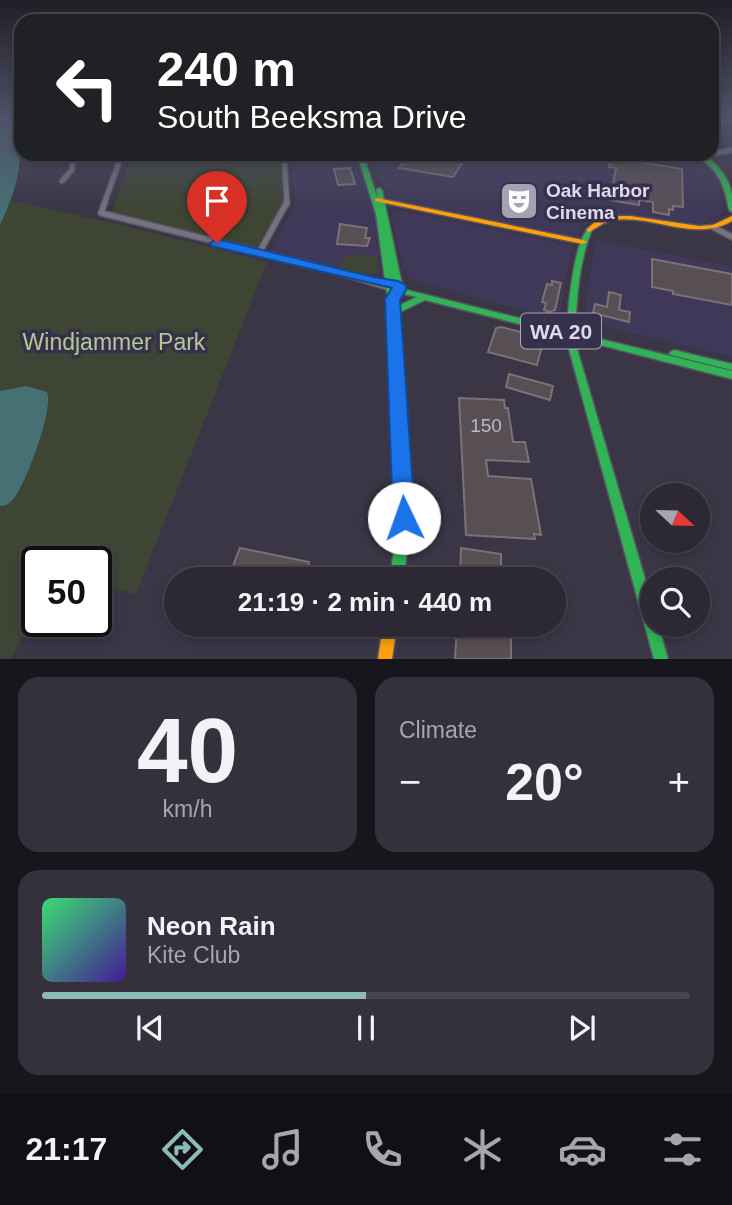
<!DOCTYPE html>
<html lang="en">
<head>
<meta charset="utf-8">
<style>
  :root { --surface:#2c2834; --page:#34303c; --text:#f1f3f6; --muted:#a6a6ac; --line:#48444f; --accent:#8bbbb9 }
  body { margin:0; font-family:Helvetica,sans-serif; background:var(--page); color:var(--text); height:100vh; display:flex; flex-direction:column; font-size:26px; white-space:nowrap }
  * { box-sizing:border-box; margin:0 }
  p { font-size:23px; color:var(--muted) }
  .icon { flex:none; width:38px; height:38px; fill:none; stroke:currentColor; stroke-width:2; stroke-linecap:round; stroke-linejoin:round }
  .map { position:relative; height:659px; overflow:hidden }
  .drawer { display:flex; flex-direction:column; gap:18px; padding:18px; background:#18161d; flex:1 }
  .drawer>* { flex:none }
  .guide { position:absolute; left:14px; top:14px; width:705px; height:147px; border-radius:21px; box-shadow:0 4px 10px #0003,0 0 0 2px var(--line); background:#202124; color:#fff; overflow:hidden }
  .needle { width:46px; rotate:112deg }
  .buttons { position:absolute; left:640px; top:483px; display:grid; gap:14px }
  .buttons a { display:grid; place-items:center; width:70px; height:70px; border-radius:50%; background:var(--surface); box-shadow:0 4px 10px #0003,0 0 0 2px var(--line); font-size:35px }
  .speed { position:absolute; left:21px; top:546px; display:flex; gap:14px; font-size:35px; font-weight:700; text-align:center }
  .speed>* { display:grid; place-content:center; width:91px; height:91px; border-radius:50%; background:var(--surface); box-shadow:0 4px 10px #0003,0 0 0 2px var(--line); line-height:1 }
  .speed .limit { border:4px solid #111; border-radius:10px; background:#fff; color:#111 }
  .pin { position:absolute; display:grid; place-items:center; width:60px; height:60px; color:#fff; margin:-72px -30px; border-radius:50% 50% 50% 0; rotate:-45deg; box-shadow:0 0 7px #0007 }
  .pin .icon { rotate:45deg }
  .me { position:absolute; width:77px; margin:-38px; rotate:357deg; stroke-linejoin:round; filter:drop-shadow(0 0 5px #0008) }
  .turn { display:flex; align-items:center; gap:24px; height:147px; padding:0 28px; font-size:32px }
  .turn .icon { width:91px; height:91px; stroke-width:2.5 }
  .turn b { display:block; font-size:49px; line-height:60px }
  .big { font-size:52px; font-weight:700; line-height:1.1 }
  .drawer .card { flex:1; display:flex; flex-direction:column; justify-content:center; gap:10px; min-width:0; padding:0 24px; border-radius:21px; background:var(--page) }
  .drawer .dial { align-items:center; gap:0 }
  .dial b { font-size:91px; line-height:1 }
  .song { display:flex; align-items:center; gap:21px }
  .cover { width:84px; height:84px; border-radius:10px; background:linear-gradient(135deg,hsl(140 70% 55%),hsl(260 70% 35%)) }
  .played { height:7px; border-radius:4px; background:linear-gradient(90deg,var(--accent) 50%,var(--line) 50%) }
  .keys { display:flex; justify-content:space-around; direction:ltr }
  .heat { display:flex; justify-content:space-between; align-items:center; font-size:38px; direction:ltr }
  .drawer .tiles { flex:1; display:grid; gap:18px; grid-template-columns:1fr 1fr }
  .card:last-child { grid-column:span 2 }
  .trip { position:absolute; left:164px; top:567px; width:402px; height:70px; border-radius:35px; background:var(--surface); box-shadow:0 4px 10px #0003,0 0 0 2px var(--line); font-weight:700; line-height:70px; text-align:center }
  .tab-bar { display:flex; height:112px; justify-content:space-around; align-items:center; background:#121015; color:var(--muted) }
  .tab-bar .icon { width:49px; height:49px }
  .tab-bar .current { color:var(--accent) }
  .tab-bar b { font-size:32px; color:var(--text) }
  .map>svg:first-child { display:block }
  .built { fill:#3f3858 }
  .green { fill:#3e4534 }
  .water { fill:#467074 }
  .building { fill:#584f54; stroke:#7b7277; stroke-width:2 }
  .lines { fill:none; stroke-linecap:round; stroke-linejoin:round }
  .street-far1-casing { stroke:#575362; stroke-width:7 }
  .street-casing { stroke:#575362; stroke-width:8 }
  .fast-casing { stroke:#575362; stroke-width:3 }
  .slow-casing { stroke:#575362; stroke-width:3 }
  .street-far1 { stroke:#76727f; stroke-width:4.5 }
  .street { stroke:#76727f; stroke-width:5 }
  .fast { fill:#30b455; fill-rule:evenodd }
  .slow { fill:#ff9f0a; fill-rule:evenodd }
  .route { fill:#1a73e8; stroke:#114b97; stroke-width:2 }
  .labels { text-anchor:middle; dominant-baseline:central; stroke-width:7; stroke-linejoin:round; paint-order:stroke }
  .far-poi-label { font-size:19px; font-weight:bold; fill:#dddaec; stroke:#36304c; text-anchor:start }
  .number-label { font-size:19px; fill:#bcb7c6 }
  .shield { fill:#36304c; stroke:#aba7bc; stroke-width:2 }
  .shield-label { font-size:21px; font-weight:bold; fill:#dddaec }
  .park-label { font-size:23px; fill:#b4c98f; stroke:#36304c }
</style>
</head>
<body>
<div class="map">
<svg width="732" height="659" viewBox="0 0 732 659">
  <rect width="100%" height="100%" fill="#3a3646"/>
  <path class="built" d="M291 154H356L375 211 380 272 370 276 271 252 294 205Z
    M373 154H608L669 162 700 161 709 164 720 178 724 209 718 220 697 225 642 217 607 216 583 226 577 237 389 200 374 164Z
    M396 209 572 246 560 314 551 318 543 316 410 280 403 270 391 212Z
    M596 240 732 267V357L583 321Z"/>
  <path class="green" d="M132 154H284L287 206 259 253 110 217Z
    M11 201 113 223 267 262 136 594 96 585V562H37V613L10 659H0V225Z
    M348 254 377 256 379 272 364 276 337 268Z"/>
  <path class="water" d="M0 117H14C27 156 17 189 0 225Z
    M26 386 47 392C54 409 26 483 14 498 10 503 6 506 0 506V391Z"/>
  <path class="building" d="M410 154H445L465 159 453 177 399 168Z
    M615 158 682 169 683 207 673 206V210L669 209V215L653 212V202L639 200V205L610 200 616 168 609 167 611 159Z
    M350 168 355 184 338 185 334 169Z
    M509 193 534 198 529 210 504 205Z
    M340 224 367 228 365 238H370L367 246 337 244Z
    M652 259 732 274V305L673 294V291L652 287Z
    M552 281 561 283 555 310 549 312 544 310 546 303 542 302 547 284 552 285Z
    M609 292 621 295 619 310 630 312 629 322 593 313 595 304 607 307Z
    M501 327 544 338 537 365 488 352 496 328Z
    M509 374 553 386 550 400 506 387Z
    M459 398 504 400 505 408H508L513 442H525L529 462 486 460 488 476 531 479 541 535 534 534 535 539 466 535Z
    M240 548 309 562 308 567 354 576V579H228Z
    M461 548 501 554V579H460Z
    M457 625H511V659H455Z"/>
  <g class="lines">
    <g class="street-far1-casing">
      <path id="street-far1" d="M712 122H732
        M284 154 287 204
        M702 156 732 150
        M75 158 121 156
        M62 181 72 170 73 154
        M104 204 122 154"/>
    </g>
    <g class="street-casing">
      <path id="street" d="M105 202 101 213 331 270 390 288
        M713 227 732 237
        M259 253 287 202"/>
    </g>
    <g class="fast-casing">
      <path id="fast" d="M357 154H363L378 200 376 190 379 188 382 190 403 289 543 324 567 328C568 306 574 241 589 228L591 229 592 230C579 260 577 297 575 330L588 336 732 371V379L585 341 575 337V342L653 606V625H658L668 659H654L567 342 566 334 543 330 425 300 398 313 410 518 404 579H390L398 518 389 299 386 288 376 214ZM395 292 417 297 398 306Z
        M696 154C713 156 730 178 732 195 732 200 732 206 732 212L729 210C724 184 719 170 696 156Z
        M674 350 732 364V370L671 355 669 353Z"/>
    </g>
    <g class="slow-casing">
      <path id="slow" d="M625 154H642L670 157 702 154 705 156 702 158 670 161 628 156Z
        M377 198 583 240 587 242 583 244 375 201V199Z
        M614 216H630L699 226 713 225 732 216V221C693 243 654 214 613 220 603 222 597 228 589 232L586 230 597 220Z
        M383 625H397L392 659H378Z"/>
    </g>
    <use href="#street-far1" class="street-far1"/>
    <use href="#street" class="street"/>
    <use href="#fast" class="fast"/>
    <use href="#slow" class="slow"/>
  </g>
  <linearGradient id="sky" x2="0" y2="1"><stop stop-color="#201e26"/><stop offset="0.56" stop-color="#4f5268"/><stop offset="1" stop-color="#4f5268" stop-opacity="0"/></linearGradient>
  <rect width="732" height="210" fill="url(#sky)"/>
  <path class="route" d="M217 239 373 277 398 281 406 285V290L400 300 415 518 412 526 404 529 396 526 393 518 385 299 392 288 212 246 210 243Z"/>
  <defs>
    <g id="theatre-square" transform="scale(2.0125)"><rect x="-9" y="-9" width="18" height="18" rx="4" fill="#a4a1b2" stroke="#36304c"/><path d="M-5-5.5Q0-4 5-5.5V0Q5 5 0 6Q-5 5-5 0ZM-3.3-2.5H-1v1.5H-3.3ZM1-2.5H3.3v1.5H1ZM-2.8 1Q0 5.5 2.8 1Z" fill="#fff"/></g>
  </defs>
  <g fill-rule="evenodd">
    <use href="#theatre-square" x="519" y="201"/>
  </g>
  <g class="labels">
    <g class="far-poi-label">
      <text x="546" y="190">Oak Harbor<tspan x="546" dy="22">Cinema</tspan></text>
    </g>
    <g class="number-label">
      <text x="486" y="425">150</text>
    </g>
    <rect class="shield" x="521" y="313.5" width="80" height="35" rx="5"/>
    <g class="shield-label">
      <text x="561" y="331">WA 20</text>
    </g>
    <g class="park-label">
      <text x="114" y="342">Windjammer Park</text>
    </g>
  </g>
</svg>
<div class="buttons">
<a><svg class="needle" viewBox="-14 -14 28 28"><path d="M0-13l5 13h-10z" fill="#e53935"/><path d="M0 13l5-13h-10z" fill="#a6a6ac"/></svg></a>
<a><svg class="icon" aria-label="search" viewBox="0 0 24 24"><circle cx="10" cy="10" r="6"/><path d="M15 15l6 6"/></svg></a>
</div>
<div class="speed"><div class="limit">50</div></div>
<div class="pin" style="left:217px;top:243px;background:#d93025"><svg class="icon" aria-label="arrive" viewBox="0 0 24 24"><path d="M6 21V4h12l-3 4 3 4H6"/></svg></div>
<svg class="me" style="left:404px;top:518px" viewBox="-20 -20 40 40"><circle r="19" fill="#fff"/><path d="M0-13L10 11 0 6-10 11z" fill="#1a73e8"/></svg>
<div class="trip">21:19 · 2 min · 440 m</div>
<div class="guide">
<div class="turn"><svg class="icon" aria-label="left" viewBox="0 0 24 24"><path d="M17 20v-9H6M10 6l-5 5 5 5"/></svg><div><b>240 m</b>South Beeksma Drive</div></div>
</div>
</div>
<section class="drawer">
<div class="tiles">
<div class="card dial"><b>40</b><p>km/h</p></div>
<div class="card"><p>Climate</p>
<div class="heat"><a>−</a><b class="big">20°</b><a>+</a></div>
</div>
<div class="card">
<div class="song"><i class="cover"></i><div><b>Neon Rain</b><p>Kite Club</p></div></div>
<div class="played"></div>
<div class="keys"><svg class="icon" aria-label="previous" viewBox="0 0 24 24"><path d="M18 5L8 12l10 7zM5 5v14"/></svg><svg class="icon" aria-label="pause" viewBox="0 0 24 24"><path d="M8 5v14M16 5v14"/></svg><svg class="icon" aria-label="next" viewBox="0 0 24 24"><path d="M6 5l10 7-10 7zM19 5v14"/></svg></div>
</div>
</div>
</section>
<nav class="tab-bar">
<b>21:17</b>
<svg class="icon current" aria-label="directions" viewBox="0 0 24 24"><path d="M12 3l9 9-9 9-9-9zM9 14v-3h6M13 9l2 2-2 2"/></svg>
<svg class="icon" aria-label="music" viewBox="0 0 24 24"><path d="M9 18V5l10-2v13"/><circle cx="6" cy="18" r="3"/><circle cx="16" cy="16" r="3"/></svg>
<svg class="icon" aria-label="phone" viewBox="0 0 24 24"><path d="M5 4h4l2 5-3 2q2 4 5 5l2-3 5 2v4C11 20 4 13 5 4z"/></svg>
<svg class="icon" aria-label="climate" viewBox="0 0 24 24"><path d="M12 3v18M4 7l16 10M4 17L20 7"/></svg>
<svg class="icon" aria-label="car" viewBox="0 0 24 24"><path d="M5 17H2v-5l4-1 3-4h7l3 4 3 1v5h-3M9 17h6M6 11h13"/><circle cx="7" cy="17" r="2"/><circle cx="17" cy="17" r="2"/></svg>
<svg class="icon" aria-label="filters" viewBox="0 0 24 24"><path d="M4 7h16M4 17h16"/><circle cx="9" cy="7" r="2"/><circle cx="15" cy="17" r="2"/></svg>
</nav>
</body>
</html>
